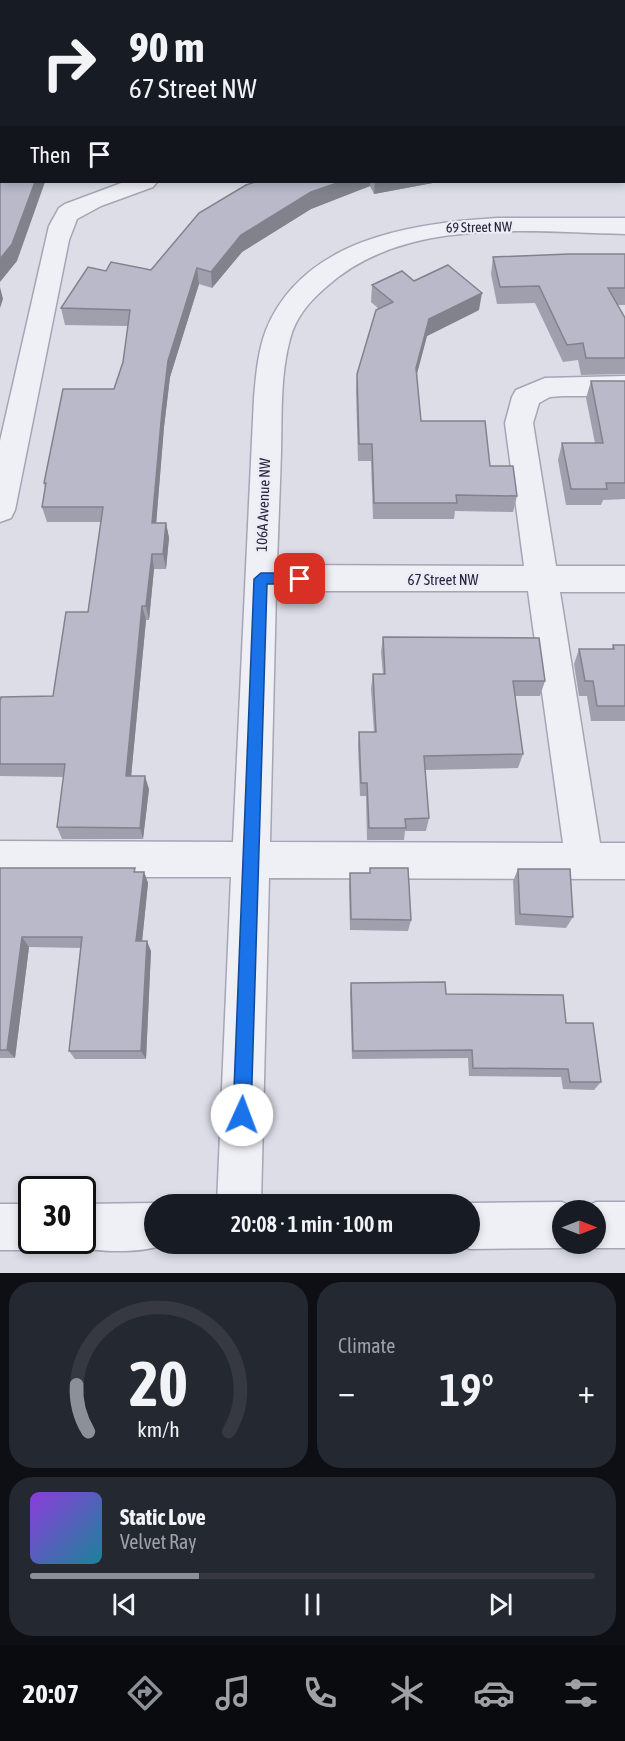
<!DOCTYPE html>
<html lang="en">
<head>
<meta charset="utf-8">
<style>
  :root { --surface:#171b24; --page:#242831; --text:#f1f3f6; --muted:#9ea1a6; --line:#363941; --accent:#8c9099 }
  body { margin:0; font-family:"Asap Condensed",sans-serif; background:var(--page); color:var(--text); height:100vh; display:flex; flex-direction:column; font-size:22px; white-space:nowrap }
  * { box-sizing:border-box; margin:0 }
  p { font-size:20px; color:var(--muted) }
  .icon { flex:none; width:33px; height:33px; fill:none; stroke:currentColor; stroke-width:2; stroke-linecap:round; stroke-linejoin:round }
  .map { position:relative; height:1273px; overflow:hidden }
  .details { display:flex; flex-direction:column; gap:9px; padding:9px; background:#0d0f14; flex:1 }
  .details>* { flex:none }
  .guide { position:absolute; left:0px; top:0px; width:626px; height:183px; box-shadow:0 3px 9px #0003; background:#171b24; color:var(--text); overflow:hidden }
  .needle { width:39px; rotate:90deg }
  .controls { position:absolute; left:552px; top:1200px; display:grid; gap:12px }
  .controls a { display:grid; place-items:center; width:54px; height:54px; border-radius:50%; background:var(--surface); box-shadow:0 3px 9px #0003; font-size:30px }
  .speed { position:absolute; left:18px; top:1176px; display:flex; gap:12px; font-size:30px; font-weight:700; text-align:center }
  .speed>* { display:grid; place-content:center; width:78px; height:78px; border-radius:50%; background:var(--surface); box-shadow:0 3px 9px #0003; line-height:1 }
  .speed .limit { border:3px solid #111; border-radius:9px; background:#fff; color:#111 }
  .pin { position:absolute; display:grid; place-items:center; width:51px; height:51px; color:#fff; margin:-26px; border-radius:12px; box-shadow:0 3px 9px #0006 }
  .me { position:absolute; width:66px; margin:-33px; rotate:2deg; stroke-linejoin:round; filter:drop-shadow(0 0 4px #0008) }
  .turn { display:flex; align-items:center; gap:21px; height:126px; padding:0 30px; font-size:27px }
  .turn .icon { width:78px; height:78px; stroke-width:2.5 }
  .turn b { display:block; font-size:42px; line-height:51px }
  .then { display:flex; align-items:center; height:57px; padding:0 30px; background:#0003; gap:12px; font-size:22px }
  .big { font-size:45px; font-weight:600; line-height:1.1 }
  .details .tile { flex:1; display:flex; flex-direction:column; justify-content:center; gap:9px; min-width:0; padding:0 21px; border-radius:24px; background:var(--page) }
  .details .dial { align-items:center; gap:0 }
  .dial svg { height:156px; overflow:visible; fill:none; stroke:var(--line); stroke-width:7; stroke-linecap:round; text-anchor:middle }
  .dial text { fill:var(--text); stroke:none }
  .song { display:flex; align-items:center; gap:18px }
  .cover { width:72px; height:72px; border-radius:9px; background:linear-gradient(135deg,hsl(270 70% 55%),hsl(190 70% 35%)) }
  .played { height:6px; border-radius:3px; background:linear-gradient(90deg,var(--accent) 30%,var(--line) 30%) }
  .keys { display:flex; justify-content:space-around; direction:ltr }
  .heat { display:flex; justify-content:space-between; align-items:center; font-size:33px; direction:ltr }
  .details .tiles { flex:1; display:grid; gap:9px; grid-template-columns:1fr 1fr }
  .tile:last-child { grid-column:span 2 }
  .trip { position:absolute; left:144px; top:1194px; width:336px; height:60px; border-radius:30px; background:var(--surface); box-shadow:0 3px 9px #0003; font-weight:600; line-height:60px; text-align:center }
  .menu { display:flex; height:96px; justify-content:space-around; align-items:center; background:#090b0e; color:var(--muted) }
  .menu .icon { width:42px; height:42px }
  .menu .on { color:var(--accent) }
  .menu b { font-size:27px; color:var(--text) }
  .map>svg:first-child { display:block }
  .green { fill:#bdd2bf }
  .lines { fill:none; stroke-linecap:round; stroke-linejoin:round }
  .minor-casing { stroke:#a5a6b5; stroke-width:3 }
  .major-casing { stroke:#9b9cb4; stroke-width:3 }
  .path { stroke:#babac6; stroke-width:2; stroke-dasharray:3 3; stroke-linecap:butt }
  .minor { fill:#efeff6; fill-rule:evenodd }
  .major { fill:#fff; fill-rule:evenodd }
  .wall { fill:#9f9fae }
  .shaded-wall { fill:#82828d }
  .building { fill:#b9b9ca; stroke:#82828d; stroke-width:1.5 }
  .route { fill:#1a73e8; stroke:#114b97; stroke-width:1.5 }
  .labels { text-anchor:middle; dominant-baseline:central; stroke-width:4.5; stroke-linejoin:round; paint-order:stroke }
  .far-street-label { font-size:14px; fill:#25253f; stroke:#ebecf5 }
  .street-label { font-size:15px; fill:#25253f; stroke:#ebecf5 }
</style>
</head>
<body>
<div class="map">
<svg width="625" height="1273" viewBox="0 0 625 1273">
  <rect width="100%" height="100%" fill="#dcdde7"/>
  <path class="green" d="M0 0H315L2 2 0 65Z"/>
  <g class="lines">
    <g class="minor-casing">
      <path id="minor" d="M624 8H625V20H624Z
        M0 93H2V107H0Z
        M124 182H157L153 187 101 206 77 219 69 240 15 510 11 518 0 522V441L49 226 59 208 65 204Z
        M497 218H625V234C527 232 403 216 325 288 308 303 296 317 290 339 280 376 282 415 281 452 280 490 278 528 277 565L524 566 505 423 512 397 516 390 545 378 625 376V396H563L550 397 539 403 533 423 556 566H625V592H560L600 843H625V879L269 878 261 1204H217L231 877H0V841L233 842 254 398C256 375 258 351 266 330 303 239 412 223 497 218ZM276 591H528L563 843 270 842Z
        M562 1202 579 1210H562V1244H572L562 1248 470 1249 458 1244H470L467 1204 470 1203Z
        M596 1202H625V1248H596L586 1244H596V1210H579Z
        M154 1203 157 1204 154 1244H166C142 1254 90 1253 66 1243L65 1240H82V1204Z
        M0 1204H32V1240H49L48 1243 32 1250H0Z"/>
    </g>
    <g class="major-casing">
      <path id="major" d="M0 76H2L0 89Z"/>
    </g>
    <path class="path" d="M204 2 213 0"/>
    <use href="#minor" class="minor"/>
    <use href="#major" class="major"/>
  </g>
  <path class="wall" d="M624 25H625V180H624Z
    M255 182H438L374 194 370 186 311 209 242 252 212 288 199 284 170 377 164 427 156 523H166L169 538 166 569H154L149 620H146L131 776 149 789 143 839H62L57 827 64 777 0 776V701L53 696 88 612 101 522H47L42 507 45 488 44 483 114 389 123 362 128 326 65 325 61 308 106 271 151 270Z
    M625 254V305H617L625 318V374L581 375 578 360 563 362 535 303 497 304 491 274 493 257Z
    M414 281 479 310 427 336 416 376 421 421 490 466 517 496 513 512 455 511 454 519H373L371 461H358L356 391 357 374 379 309 371 302 372 285Z
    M591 381H625V499L603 500 601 505H566L558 460 562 443H595L586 398Z
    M383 637 545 681 540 696H515L523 754 518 768 425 770 429 818 426 831H405L404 840H367L366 796H360L358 746 359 732H374L371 689 373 674H383L381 652Z
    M613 645H625V723V721H591L587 696H579L574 664 579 649H612Z
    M0 868 144 872 148 883 142 941 151 951 146 1059H75L69 1051 81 948 29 947 15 1058H0Z
    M370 868 411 920 408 931 350 930 349 885 350 873H370Z
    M518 869 573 917 566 928 515 925 513 881Z
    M351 983 446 994 566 1023 601 1082 594 1090 563 1089 561 1077 469 1076 468 1058 352 1059 350 993Z"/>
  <path class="shaded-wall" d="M35 182H45L17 261 0 282V259Z
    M340 182H370V186L311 209 242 252 212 288 211 272 241 235 311 192Z
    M375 182H438L374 194Z
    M197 268 199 284 170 377 164 427 155 538 152 523 162 411 168 361Z
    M0 287 3 299 0 308Z
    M482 293 479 310 427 336 414 385 416 368 429 319Z
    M166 523 169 538 166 569 163 554Z
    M152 554 154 569 149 620 146 606Z
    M142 606 146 620 130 788 126 776Z
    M145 776 149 789 143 839 140 828Z
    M144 872 148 883 141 952 136 941Z
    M22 937 29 947 15 1058 7 1050Z
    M147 941 151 951 146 1059 141 1051Z"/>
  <path class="building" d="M624 25H625V164H624Z
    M2 137V182H35L12 244 0 259V138Z
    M255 182H340L311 192 241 235 211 272 197 268 168 361 162 411 152 523H166L163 554H152L146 606H142L126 776H145L140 828 57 827 65 764H0V701L1 697 53 696 66 612H88L103 507H42L46 483H44L63 389H114L123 362 130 310 61 308 88 267 106 271 111 262 151 270 199 213 246 185Z
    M569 254H625V288H608L625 318V358H586L583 343 567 345 539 286 500 287 493 257Z
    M448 265 482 293 429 319 416 368 421 421H485L490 466H513L517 496 456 495 457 503H374L372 444H359L357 374 376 310 393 302 372 285 402 271 414 281Z
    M591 381H625V483H606L607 489H571L562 443H603Z
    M383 637 539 638 545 681H513L523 754 424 756 429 818 405 819 406 828H369L367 783H361L359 732H376L373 674H385Z
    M613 645H625V706H597L593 681H585L579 649H614Z
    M0 868H135L134 872H144L136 941H147L141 1051H69L82 937H22L7 1050H0Z
    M370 868H408L411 920 351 919 350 873H370Z
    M518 869H570L573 917 520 914Z
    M445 982 446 994 563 995 566 1023H593L601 1082H570L568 1069 473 1068 472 1050 353 1051 351 983Z"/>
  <path class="route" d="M261 573H300L307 579 300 584H267L251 1115 248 1121 242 1124 235 1121 233 1115 254 579Z"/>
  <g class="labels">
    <g class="far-street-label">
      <text transform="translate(479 227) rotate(-1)">69 Street NW</text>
    </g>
    <g class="street-label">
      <text transform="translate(263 505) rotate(-88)">106A Avenue NW</text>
      <text x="443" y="579">67 Street NW</text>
    </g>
  </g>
</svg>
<div class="controls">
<a><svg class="needle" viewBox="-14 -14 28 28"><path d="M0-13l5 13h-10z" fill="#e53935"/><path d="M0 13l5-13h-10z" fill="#9ea1a6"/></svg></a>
</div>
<div class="speed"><div class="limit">30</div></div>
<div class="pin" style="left:300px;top:579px;background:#d93025"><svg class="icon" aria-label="arrive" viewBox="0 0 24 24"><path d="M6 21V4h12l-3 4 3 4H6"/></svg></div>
<svg class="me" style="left:242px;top:1115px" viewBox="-20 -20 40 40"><circle r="19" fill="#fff"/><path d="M0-13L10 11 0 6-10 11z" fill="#1a73e8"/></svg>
<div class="trip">20:08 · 1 min · 100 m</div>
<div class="guide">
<div class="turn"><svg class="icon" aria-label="right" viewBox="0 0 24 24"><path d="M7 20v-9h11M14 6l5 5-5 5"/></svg><div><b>90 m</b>67 Street NW</div></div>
<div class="then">Then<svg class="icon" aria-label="arrive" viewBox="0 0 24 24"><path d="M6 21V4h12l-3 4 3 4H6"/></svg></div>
</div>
</div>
<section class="details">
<div class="tiles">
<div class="tile dial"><svg viewBox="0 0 100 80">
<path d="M14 69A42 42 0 1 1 86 69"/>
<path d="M14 69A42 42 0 0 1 8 45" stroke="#8c9099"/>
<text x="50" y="56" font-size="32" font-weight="700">20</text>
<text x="50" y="72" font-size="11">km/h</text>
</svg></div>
<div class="tile"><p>Climate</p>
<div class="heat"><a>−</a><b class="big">19°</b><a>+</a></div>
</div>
<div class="tile">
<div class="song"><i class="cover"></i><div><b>Static Love</b><p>Velvet Ray</p></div></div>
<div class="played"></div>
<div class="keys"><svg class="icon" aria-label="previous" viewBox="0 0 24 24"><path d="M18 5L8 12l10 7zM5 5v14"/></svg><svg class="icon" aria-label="pause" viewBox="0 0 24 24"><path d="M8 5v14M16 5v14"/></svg><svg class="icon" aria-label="next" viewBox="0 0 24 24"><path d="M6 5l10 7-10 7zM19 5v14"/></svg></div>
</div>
</div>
</section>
<nav class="menu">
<b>20:07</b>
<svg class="icon on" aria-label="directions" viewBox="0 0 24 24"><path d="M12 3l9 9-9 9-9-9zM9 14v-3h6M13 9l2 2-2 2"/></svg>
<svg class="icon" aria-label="music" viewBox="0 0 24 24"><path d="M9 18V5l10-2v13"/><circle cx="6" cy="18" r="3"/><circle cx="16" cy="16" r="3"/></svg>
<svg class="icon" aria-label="phone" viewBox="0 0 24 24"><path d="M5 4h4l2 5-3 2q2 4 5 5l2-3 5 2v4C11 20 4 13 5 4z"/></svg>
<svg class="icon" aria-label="climate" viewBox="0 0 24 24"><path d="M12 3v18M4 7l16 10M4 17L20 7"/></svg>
<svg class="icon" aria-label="car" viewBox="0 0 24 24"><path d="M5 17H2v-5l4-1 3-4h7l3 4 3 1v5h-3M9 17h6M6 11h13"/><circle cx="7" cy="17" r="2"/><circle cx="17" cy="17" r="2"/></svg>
<svg class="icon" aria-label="filters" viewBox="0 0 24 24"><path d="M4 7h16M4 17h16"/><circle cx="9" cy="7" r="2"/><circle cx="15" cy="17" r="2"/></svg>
</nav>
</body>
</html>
